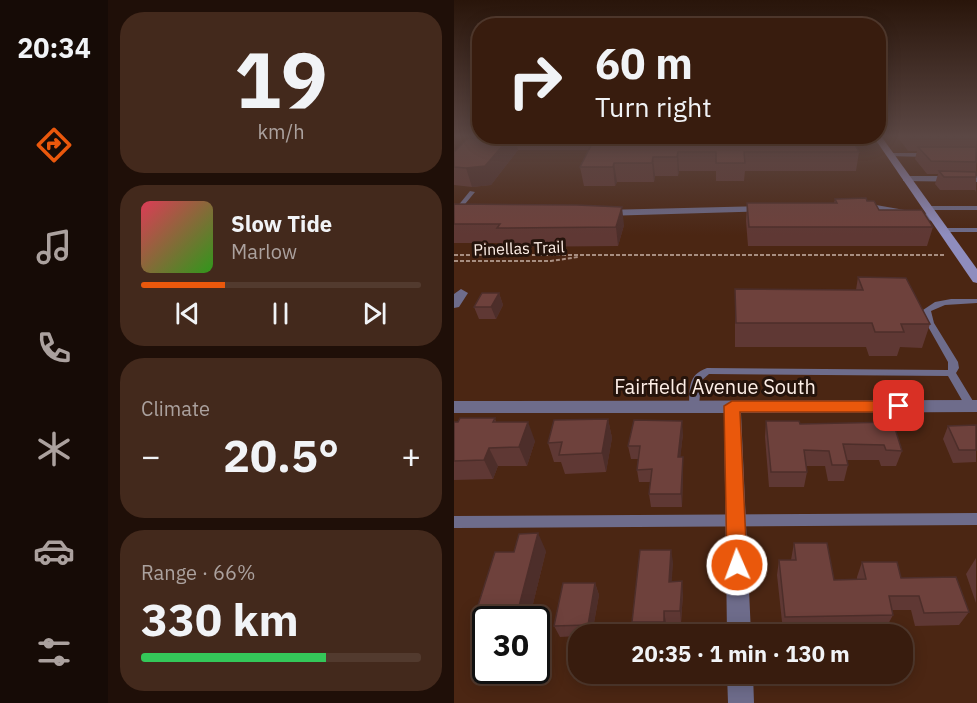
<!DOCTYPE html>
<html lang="en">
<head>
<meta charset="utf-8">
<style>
  :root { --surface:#381c0e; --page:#43291c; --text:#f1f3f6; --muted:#aba19e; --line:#523a2e; --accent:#ea580c }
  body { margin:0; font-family:"IBM Plex Sans",sans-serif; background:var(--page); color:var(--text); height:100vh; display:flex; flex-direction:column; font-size:22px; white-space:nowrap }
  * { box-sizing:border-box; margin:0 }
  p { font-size:20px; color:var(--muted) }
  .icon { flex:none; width:33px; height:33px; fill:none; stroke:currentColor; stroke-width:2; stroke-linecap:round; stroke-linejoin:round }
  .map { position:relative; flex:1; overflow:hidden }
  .drawer { display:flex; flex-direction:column; gap:12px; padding:12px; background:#1f0f08; width:346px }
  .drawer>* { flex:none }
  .hud { position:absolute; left:18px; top:18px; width:414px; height:126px; border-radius:24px; box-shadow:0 3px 15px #0003,0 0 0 2px var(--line); background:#381c0e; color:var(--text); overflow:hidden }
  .speed { position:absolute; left:18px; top:606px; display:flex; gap:12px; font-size:30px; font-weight:700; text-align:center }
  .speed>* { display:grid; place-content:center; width:78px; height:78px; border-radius:50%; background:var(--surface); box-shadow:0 3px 15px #0003,0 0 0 2px var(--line); line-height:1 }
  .speed .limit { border:3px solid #111; border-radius:9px; background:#fff; color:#111 }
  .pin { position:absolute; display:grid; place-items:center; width:51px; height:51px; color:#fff; margin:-26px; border-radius:12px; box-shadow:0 3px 9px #0006 }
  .me { position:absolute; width:66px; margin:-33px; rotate:358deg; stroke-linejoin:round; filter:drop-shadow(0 0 4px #0008) }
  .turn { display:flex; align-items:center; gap:21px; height:126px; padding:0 24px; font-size:27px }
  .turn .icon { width:78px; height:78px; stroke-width:2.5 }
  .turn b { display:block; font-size:42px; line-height:51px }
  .big { font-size:45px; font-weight:700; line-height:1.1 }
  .drawer .card { flex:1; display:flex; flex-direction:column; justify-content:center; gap:9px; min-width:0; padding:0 21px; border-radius:24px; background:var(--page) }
  .drawer .dial { align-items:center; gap:0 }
  .dial b { font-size:78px; line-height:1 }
  .song { display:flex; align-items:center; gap:18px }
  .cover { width:72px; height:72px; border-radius:9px; background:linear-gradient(135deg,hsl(350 70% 55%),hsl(110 70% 35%)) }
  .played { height:6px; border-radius:3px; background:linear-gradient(90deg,var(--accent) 30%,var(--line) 30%) }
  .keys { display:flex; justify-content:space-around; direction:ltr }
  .heat { display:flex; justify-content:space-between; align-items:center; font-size:33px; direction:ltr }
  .charge { height:9px; border-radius:4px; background:linear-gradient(90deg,#34c759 66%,var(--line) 0) }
  .trip { position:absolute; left:114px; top:624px; width:345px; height:60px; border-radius:24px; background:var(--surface); box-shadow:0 3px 15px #0003,0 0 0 2px var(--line); font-weight:700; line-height:60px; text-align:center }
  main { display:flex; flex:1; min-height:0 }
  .tab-bar { display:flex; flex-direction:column; width:108px; justify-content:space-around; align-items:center; background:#160b06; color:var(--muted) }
  .tab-bar .icon { width:42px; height:42px }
  .tab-bar .current { color:var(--accent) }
  .tab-bar b { font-size:27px; color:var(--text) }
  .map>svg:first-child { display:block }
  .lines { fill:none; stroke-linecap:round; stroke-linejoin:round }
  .path { stroke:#a88e81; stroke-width:2; stroke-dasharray:4 2; stroke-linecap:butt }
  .lane { fill:#6e6c8b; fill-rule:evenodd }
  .street { fill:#6e6c8b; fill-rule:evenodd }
  .secondary { fill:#8f8dbe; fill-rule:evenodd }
  .wall { fill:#5f3834 }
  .shaded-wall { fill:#4d2e2a }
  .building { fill:#6e413c; stroke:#4d2e2a; stroke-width:1.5 }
  .route { fill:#ea580c; stroke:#983908; stroke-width:1.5 }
  .labels { text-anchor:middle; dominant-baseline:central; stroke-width:6; stroke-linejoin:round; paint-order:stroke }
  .far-street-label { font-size:16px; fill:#feefe7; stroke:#25140c }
  .street-label { font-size:20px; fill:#feefe7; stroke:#25140c }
</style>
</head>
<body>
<main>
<nav class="tab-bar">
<b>20:34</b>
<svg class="icon current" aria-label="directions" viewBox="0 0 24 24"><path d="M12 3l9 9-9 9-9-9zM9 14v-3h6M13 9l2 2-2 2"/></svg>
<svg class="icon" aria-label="music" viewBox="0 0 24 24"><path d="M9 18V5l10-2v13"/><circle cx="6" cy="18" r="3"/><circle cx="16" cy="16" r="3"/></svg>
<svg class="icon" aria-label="phone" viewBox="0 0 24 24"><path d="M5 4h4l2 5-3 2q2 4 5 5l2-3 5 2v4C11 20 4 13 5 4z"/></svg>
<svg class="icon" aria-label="climate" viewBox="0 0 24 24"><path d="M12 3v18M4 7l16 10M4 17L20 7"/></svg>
<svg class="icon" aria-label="car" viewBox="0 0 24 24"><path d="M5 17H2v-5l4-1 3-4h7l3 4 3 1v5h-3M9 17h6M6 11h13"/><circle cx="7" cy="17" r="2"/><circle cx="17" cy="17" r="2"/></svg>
<svg class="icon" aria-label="filters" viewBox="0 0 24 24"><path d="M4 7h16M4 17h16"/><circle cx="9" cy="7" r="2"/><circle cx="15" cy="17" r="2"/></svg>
</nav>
<section class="drawer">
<div class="card dial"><b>19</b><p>km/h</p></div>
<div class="card">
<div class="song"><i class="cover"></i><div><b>Slow Tide</b><p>Marlow</p></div></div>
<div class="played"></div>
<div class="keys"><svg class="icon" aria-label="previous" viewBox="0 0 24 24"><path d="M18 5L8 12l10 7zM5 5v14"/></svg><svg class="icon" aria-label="pause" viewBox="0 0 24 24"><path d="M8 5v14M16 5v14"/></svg><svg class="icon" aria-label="next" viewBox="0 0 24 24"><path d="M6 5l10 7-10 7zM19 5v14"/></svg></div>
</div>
<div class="card"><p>Climate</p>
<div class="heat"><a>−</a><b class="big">20.5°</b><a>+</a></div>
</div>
<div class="card"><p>Range · 66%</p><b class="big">330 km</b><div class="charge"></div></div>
</section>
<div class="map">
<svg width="523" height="703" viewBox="0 0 523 703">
  <rect width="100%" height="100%" fill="#4b2613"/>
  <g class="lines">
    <path class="path" d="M0 255H491
      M0 261H97L124 257"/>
    <path class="lane" d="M436 153H473L476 155 473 157 434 156 433 155Z
      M16 191 21 192 7 209H3V207Z
      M523 206V210H472L469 208 472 206Z
      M523 228V232H487L484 230 487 228Z
      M497 299H523V303L491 305 477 311 480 323 504 362 505 368 502 373 522 406 521 409H513L494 376 255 374 247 381 245 407 244 410H236L235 407C236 389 233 375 253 368L494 370V362L472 323 469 310 481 302Z
      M523 513V525L0 528V516Z"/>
    <path class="street" d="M452 176H523V182L449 181V177Z
      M405 202 479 215 484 218 479 221 401 207V203Z
      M312 206 316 207V211L150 216 145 213 150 210Z
      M7 289 14 293 5 307 0 308V294Z
      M523 400V412L287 413 297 634H273L270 413H0V401Z
      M273 674H299L300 703H274Z"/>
    <path class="secondary" d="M419 136H427L523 269V283L519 282Z"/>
  </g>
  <path class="wall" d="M30 136H396L405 152 402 171H291L290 181H262V171H225L224 176H201L200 182H163L161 186H130L126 167 135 150H64L37 185 18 187 0 185V152Z
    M443 136H522V192L521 190H486L481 184 484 174H473L461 159 463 151H454Z
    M381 199 425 210 479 227 473 246H294L292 221 293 203H380Z
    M0 204 170 225 164 246 49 247 48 243H0Z
    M404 277 476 324 468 348 446 347 443 356H415L412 347H281V289L402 290Z
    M45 293 49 305 42 319H25L20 307Z
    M41 418 42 422 81 441 73 466H44L39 479 0 480V422Z
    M154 419 158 438 152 472 111 474 107 462H100L94 443Z
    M312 421 346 424 439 422 448 451 442 466H427L425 460H393L394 465 390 481H374L371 466H352L353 472 350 487H315L311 437Z
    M522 425V462L499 463 489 439 494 426Z
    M229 434 226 457 229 470 228 507H197L195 494 197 482H185L183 470 184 459H177L174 446Z
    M340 543 380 580 403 579V577L408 562 447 578 515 612 505 625 461 626 457 610H438L439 615 432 628 329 631 323 575 325 560H337Z
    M92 551 75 620H32V630L21 615Z
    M522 558V603L512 574Z
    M219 562 217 582 229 593 227 623H212V633H181L178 622Z
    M141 583 145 595 138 634H124V636L106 637 100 626Z"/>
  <path class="shaded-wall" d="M57 136H61L64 150 37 185 18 187 12 168Z
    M224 152 225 171 224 176 223 157Z
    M199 157 201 176 200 182 198 163Z
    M160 163 163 182 161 186 159 167Z
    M168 207 170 225 164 246 162 227Z
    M45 293 49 305 42 319 37 307Z
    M154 419 158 438 152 472 148 453Z
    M228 421 229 434 225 470 224 457Z
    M74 422 81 441 73 466 65 447Z
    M35 448 44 466 39 479 30 460Z
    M229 457V470L228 507 227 494Z
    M84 533 92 551 75 620H66L63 614Z
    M217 550 219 562 217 593 215 582Z
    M228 581 229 593 227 623 226 611Z
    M141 583 145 595 138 634H137L134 625Z
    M210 611 212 623V633L210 622Z"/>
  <path class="building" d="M30 136H57L31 166 12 168 0 167V152L14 138H28Z
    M142 136H396L405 152H290L291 163H262V152H224L223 157H199L198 163H160L159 167H126Z
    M455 136H522V139H457Z
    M464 147H522V162L477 161Z
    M485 171 522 172V177H490Z
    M412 198 413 201H420L425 210H468L479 227H295L293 203H383L381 199Z
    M0 204 123 205 168 207 162 227 43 228 46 224H0Z
    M404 277 452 278 476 324H447L450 332H421L418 323H282L281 289 409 290Z
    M28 293H45L37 307H20Z
    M6 418H41L39 422H74L65 447 35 448 30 460 0 461V422H4Z
    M154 419 148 453 105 455 108 442 94 443 100 420Z
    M180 420 228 421 224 457H229L227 494H195L198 469 183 470 186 446H174Z
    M312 421H345L346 424 439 422 448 451 432 450 430 445 389 444 394 465H378L375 451 350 450 353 472H317Z
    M522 425V450H505L494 426Z
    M84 533 63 614 21 615 41 552H60L65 534Z
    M340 543H373L380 580 412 579 408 562H443L447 578 502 577 515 612 470 613 465 596H435L439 615 331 617 325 560H342Z
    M186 550H217L215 582 228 581 226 611H210V622H178Z
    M109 583H141L134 625 100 626Z"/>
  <linearGradient id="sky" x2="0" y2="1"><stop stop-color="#29150a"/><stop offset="0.58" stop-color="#5b4744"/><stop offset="1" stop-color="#5b4744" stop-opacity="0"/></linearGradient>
  <rect width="523" height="235" fill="url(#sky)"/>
  <path class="route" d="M278 401H445L453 406 445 412H286L293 565 290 572 283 575 275 572 273 565 270 406Z"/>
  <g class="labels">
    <g class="far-street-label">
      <text transform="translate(65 248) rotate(-2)">Pinellas Trail</text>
    </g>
    <g class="street-label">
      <text x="261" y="386">Fairfield Avenue South</text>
    </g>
  </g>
</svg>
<div class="speed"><div class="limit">30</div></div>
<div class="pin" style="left:445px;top:406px;background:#d93025"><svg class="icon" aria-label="arrive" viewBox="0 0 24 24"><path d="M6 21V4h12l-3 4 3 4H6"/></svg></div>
<svg class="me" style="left:283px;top:565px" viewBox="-20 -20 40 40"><circle r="17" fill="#ea580c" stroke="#fff" stroke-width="3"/><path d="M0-11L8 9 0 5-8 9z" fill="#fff"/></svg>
<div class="trip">20:35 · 1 min · 130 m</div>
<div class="hud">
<div class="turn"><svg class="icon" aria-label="right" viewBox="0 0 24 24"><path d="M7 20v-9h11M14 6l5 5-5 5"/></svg><div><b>60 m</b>Turn right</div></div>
</div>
</div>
</main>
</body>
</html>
